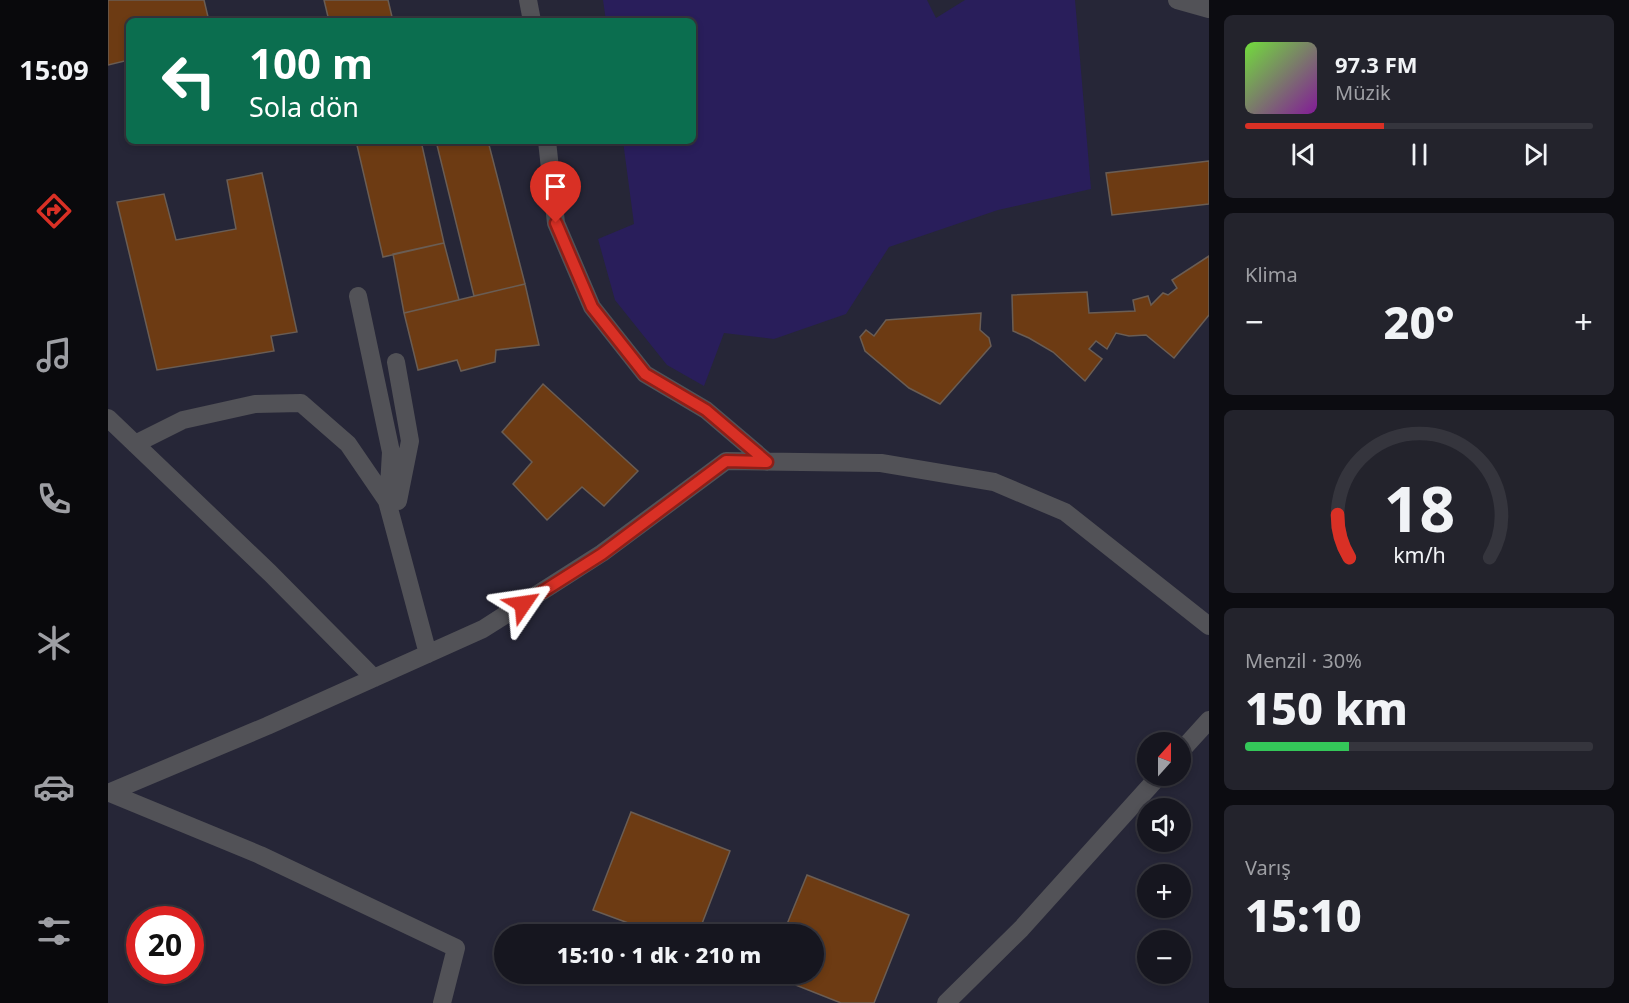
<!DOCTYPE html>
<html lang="tr">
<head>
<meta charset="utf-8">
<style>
  :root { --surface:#16161f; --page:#23232c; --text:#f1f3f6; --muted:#9e9fa4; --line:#35353d; --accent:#d93025 }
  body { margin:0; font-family:"Noto Sans",sans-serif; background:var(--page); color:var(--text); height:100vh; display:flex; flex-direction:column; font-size:22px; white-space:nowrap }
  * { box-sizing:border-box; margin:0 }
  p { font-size:20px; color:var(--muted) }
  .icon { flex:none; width:33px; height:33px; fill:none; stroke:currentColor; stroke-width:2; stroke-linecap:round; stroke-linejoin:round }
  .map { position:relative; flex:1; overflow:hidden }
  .sheet { display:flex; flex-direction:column; gap:15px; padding:15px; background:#0c0c11; width:420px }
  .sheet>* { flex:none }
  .hud { position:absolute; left:18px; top:18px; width:570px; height:126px; border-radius:9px; box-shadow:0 3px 9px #0003,0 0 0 2px var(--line); background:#0b6e4f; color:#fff; overflow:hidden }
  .needle { width:39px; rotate:21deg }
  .fabs { position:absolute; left:1029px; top:732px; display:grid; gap:12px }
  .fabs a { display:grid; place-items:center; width:54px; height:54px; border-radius:50%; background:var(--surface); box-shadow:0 3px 9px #0003,0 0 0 2px var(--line); font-size:30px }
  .speed { position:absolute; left:18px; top:906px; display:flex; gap:12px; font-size:30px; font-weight:700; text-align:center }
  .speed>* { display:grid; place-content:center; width:78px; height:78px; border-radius:50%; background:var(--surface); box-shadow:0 3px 9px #0003,0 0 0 2px var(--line); line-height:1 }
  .speed .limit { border:9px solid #d22; background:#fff; color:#111 }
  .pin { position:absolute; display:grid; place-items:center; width:51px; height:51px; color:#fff; margin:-62px -26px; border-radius:50% 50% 50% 0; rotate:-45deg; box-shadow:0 0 6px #0007 }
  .pin .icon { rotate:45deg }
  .me { position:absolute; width:66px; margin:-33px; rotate:58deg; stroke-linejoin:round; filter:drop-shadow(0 0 4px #0008) }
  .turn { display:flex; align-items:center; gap:21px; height:126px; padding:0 24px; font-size:27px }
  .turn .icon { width:78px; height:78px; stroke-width:2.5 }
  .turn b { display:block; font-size:42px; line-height:51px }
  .big { font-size:45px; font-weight:800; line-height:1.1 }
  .sheet .tile { flex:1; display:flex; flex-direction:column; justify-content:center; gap:9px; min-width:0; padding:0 21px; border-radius:9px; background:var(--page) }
  .sheet .dial { align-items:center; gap:0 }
  .dial svg { height:156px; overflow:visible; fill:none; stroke:var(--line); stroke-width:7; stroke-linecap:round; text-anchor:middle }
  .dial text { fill:var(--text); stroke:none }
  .song { display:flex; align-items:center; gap:18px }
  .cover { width:72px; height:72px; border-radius:9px; background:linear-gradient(135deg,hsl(100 70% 55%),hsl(290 70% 35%)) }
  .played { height:6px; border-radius:3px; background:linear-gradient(90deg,var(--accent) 40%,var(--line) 40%) }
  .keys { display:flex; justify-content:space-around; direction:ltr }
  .heat { display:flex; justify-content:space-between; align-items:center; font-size:33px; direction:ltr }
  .charge { height:9px; border-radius:4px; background:linear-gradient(90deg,#34c759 30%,var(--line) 0) }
  .trip { position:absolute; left:386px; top:924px; width:330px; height:60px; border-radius:30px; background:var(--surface); box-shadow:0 3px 9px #0003,0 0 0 2px var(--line); font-weight:800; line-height:60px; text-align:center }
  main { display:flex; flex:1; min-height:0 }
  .menu { display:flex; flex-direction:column; width:108px; justify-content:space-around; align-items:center; background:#09090c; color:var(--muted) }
  .menu .icon { width:42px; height:42px }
  .menu .selected { color:var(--accent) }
  .menu b { font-size:27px; color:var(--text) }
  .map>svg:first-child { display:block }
  .built { fill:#262637; fill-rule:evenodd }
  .green { fill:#291e5b }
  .building { fill:#6d3b13; stroke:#6a5d54; stroke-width:1.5 }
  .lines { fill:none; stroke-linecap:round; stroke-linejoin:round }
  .minor { stroke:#525257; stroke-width:18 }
  .route-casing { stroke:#8d1f18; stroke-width:15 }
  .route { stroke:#d93025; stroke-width:10 }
</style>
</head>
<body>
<main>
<nav class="menu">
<b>15:09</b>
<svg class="icon selected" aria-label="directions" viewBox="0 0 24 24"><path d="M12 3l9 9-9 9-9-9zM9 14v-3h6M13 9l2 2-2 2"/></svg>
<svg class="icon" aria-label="music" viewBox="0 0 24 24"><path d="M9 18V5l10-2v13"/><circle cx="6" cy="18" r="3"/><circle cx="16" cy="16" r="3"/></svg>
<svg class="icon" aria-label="phone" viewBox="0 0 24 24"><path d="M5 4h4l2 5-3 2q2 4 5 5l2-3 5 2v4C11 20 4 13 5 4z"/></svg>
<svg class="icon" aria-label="climate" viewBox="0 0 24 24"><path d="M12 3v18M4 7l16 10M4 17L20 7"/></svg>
<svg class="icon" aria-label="car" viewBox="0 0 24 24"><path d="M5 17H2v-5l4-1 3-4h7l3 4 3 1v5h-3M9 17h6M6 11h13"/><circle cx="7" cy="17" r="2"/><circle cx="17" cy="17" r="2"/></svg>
<svg class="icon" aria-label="filters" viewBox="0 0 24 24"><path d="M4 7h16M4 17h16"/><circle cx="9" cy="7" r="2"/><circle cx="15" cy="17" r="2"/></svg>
</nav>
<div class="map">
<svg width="1101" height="1003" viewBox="0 0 1101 1003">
  <rect width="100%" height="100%" fill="#1e1e29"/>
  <path class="built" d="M0 0H1101V1003H0ZM21 21H585V141H21ZM1040 742H1072V776H1040ZM1040 808H1072V842H1040ZM1040 874H1072V908H1040ZM32 920H82V970H32ZM396 934H705V974H396ZM1040 940H1072V974H1040Z"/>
  <path class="green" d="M495 0H819L828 18 857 0H967L983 189 890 210 781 247 738 314 666 339 616 333 596 386 559 365 507 300 490 239 526 224 515 141H585V21H498Z"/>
  <path class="building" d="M0 0H96L101 21H21V60L0 65Z
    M216 0H280L285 21H221Z
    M248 141H313L336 243 275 257Z
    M328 141H380L417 284 366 296Z
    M1101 161V204L1004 215 998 173Z
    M154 173 189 332 163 336 166 351 49 370 9 202 56 194 68 240 128 229 119 180Z
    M336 243 351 300 296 313 285 254Z
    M1101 256V315L1066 358 1038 335 1021 336 1008 333 999 349 988 341 981 349 994 359 977 381 945 352 921 338 905 331 904 295 979 292 981 313 1027 311 1025 300 1040 296 1043 305 1055 293 1060 295 1069 288 1064 280Z
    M417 284 431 345 388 350 387 362 353 371 349 360 310 370 296 313Z
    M873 313 872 330 881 338 883 346 832 404 801 388 757 351 752 337 758 330 766 336 778 320Z
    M435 384 530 471 496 506 474 487 439 520 405 484 424 462 394 432Z
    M523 812 622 851 590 934H550L485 910Z
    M699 875 801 915 766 1003H733L660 974H705V934H675Z"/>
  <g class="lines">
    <path class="minor" d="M420 0 424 21
      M1069 0 1101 9
      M439 141 448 223 484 307 537 374 598 410 659 462
      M250 296 283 452 280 504
      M288 362 302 441 290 501
      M0 418 162 573 266 678
      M27 444 75 420 147 404 193 403 240 444 279 501 320 654
      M1072 752 1101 720
      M0 793 159 726 375 629 494 553 618 461 773 463 886 482 957 512 1101 626
      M2 793 152 855 348 948 334 1003
      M838 1003 913 929 1051 776"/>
  </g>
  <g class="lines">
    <g class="route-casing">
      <path id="route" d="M415 604 494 554 618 461 659 462 598 410 537 374 484 307 448 223"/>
    </g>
    <use href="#route" class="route"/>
  </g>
</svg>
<div class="fabs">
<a><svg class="needle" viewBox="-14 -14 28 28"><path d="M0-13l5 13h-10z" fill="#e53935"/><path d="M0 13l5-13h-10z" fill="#9e9fa4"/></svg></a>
<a><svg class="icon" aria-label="sound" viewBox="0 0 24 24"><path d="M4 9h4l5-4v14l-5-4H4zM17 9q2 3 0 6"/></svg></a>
<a>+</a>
<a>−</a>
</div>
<div class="speed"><div class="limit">20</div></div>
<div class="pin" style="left:448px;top:223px;background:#d93025"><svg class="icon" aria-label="arrive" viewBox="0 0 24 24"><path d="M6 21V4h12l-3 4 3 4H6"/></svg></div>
<svg class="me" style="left:415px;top:604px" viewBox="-20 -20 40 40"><path d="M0-17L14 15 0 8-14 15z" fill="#d93025" stroke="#fff" stroke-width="4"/></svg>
<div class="trip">15:10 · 1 dk · 210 m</div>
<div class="hud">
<div class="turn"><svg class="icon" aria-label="left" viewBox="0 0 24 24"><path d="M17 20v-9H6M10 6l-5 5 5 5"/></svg><div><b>100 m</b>Sola dön</div></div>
</div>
</div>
<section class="sheet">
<div class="tile">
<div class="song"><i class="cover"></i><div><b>97.3 FM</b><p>Müzik</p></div></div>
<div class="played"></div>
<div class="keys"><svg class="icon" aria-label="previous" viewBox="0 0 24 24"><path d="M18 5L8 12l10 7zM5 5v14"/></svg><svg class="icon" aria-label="pause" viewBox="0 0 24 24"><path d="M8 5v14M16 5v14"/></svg><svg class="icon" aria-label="next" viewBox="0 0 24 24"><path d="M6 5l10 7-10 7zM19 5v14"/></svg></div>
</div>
<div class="tile"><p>Klima</p>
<div class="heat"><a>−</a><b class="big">20°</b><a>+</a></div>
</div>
<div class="tile dial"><svg viewBox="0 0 100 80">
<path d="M14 69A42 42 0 1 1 86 69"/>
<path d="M14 69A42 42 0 0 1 8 47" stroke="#d93025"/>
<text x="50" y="56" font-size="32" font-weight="700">18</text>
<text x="50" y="72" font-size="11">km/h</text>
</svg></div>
<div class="tile"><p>Menzil · 30%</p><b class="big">150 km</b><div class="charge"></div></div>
<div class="tile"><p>Varış</p><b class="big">15:10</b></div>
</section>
</main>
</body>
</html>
